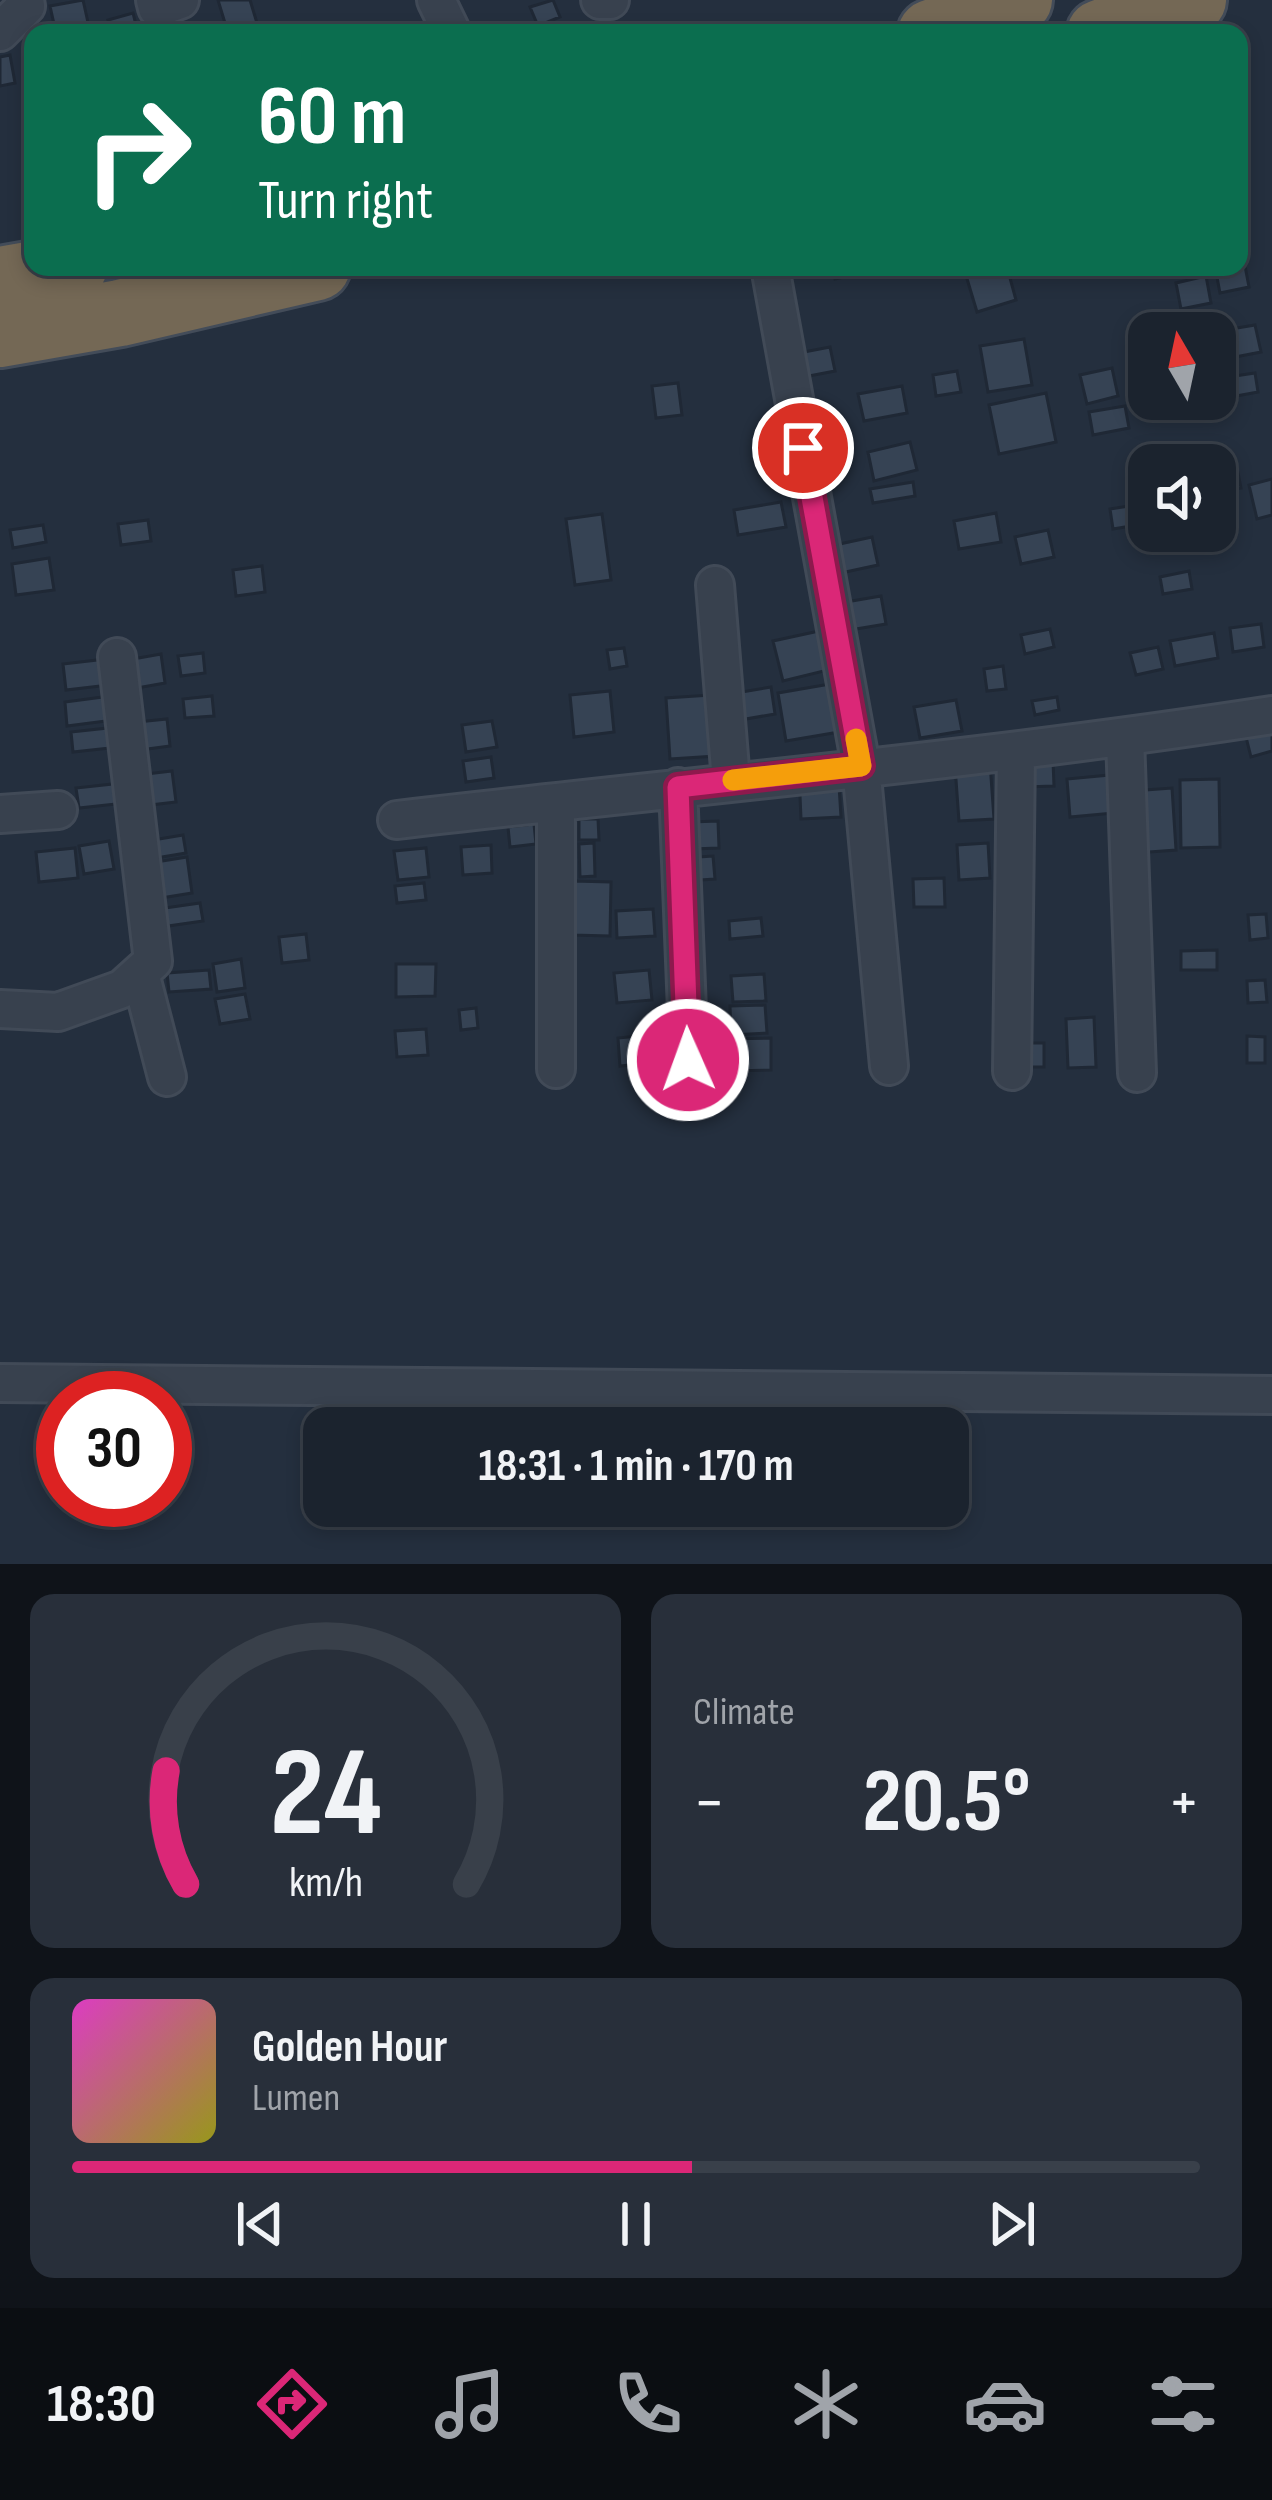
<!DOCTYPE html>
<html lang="en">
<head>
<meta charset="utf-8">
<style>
  :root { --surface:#1b232e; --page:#282f3a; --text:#f1f3f6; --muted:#a0a4aa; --line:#39404a; --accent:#db2777 }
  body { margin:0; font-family:"Sofia Sans Condensed",sans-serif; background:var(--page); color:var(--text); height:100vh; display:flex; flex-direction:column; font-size:45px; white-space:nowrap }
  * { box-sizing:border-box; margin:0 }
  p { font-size:39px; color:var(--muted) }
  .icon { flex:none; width:66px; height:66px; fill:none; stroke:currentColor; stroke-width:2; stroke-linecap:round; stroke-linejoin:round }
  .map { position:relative; height:1564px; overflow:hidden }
  .side { display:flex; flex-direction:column; gap:30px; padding:30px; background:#0f1319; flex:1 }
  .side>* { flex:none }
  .top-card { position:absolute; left:24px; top:24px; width:1224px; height:252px; border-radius:24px; box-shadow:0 6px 18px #0003,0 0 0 3px var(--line); background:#0b6e4f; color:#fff; overflow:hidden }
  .needle { width:78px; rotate:351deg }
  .buttons { position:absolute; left:1128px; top:312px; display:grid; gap:24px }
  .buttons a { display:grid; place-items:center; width:108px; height:108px; border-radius:24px; background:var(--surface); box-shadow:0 6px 18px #0003,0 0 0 3px var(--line); font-size:60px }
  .speed { position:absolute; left:36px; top:1371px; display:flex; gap:24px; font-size:60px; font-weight:700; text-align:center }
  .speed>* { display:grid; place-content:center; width:156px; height:156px; border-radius:50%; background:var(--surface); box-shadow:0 6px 18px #0003,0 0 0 3px var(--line); line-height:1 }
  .speed .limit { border:18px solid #d22; background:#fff; color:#111 }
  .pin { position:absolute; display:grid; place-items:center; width:102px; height:102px; color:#fff; margin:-51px; border:6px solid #fff; border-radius:50%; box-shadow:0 3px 12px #0007 }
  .me { position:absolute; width:132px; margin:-66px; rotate:358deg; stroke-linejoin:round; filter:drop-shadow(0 0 9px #0008) }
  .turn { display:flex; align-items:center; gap:42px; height:252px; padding:0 36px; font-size:54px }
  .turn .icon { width:156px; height:156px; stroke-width:2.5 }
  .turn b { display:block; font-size:84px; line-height:102px }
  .big { font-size:90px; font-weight:700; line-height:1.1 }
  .side .card { flex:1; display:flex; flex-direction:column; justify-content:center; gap:18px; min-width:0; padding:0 42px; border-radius:24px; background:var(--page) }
  .side .dial { align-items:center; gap:0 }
  .dial svg { height:312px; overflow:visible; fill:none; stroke:var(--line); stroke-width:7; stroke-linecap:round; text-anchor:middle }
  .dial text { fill:var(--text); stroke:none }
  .song { display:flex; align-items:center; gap:36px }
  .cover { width:144px; height:144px; border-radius:18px; background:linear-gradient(135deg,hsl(310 70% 55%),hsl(60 70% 35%)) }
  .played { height:12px; border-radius:6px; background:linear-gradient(90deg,var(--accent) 55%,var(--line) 55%) }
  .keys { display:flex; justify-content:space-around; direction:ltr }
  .heat { display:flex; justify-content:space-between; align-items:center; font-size:66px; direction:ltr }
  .side .tiles { flex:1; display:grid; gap:30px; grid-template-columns:1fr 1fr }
  .card:last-child { grid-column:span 2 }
  .trip { position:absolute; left:303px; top:1407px; width:666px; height:120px; border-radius:24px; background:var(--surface); box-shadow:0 6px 18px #0003,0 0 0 3px var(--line); font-weight:700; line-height:120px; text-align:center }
  .tabs { display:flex; height:192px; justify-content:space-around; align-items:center; background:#0b0e12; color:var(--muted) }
  .tabs .icon { width:84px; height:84px }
  .tabs .selected { color:var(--accent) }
  .tabs b { font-size:54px; color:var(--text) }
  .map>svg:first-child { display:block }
  .building { fill:#364354; stroke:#1f2835; stroke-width:3 }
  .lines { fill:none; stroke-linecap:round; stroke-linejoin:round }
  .street-casing { stroke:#414a57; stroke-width:42 }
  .highway-casing { stroke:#434c59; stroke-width:72 }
  .street { stroke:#38414e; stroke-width:36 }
  .highway { stroke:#746855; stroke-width:66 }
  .route-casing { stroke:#8e194d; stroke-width:30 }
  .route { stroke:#db2777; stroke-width:21 }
  .slow { stroke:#f59e0b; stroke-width:21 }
</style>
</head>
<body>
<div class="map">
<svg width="1272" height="1564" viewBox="0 0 1272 1564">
  <rect width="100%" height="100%" fill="#242f3e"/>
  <path class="building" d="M83 0 89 27 56 33 50 6Z
    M218 0H250L260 33H228Z
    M553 0 560 17 538 26 530 7Z
    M133 13 138 33H112L108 20Z
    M10 55 15 83 0 86V57Z
    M1245 266 1249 287 1220 293 1216 272Z
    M832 267H876V270L835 279Z
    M983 267H1007L1016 300 977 312 965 272Z
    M1206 276 1211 303 1181 309 1176 283Z
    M1216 313 1220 330 1184 333 1181 320Z
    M1255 325 1261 352 1230 358 1225 330Z
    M1024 339 1032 385 988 392 980 346Z
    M830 347 835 371 809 376 804 352Z
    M1112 368 1118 396 1087 404 1080 375Z
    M957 371 961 392 936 396 933 375Z
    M1255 373 1258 392 1231 397 1228 377Z
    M678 383 682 415 656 418 652 386Z
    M902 386 907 413 864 421 858 394Z
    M1046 393 1056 442 999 454 989 405Z
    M1125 406 1129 428 1093 435 1089 412Z
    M910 442 917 470 874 481 868 452Z
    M1237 468 1241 488 1215 493V473Z
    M1272 479V515L1257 519 1249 485Z
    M913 482 915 496 873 503 870 489Z
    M781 502 786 527 738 535 734 510Z
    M1148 503 1149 523 1113 529 1110 509Z
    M996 513 1001 542 959 549 954 521Z
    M602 514 611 580 575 585 566 519Z
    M148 520 151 541 121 545 118 524Z
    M43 525 46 542 13 548 10 530Z
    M1048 530 1054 557 1021 564 1015 537Z
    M872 537 878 565 841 573 835 545Z
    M49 558 54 590 16 595 12 564Z
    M262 566 265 592 236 596 233 570Z
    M1189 571 1192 589 1163 594 1160 577Z
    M881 596 886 624 850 630 846 602Z
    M1261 624 1264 647 1233 652 1230 628Z
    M1050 629 1054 647 1025 654 1021 635Z
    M819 631 828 670 783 681 773 641Z
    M1214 633 1218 658 1175 666 1170 641Z
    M1158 647 1163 669 1136 675 1130 653Z
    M624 648 627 666 610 669 607 650Z
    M203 653 205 673 181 676 178 656Z
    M161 654 165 683 137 688 133 659Z
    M106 659 109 685 66 690 63 664Z
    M1003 666 1006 689 987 691 984 669Z
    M830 684 839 732 786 741 778 693Z
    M771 687 775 714 734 721 730 694Z
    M610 691 614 732 574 737 570 695Z
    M711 695 716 756 670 759 666 698Z
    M212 696 214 716 185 718 183 699Z
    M103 697 106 721 67 726 65 702Z
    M1057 697 1059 710 1035 715 1032 701Z
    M956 700 962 731 920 738 914 707Z
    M167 719 170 746 140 750 137 722Z
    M492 721 497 747 466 752 462 725Z
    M1272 726V751L1251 757 1245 733Z
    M108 728 110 748 73 752 71 732Z
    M491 757 494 778 466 782 463 761Z
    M1053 761 1054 786 1024 787 1023 763Z
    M990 763 994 819 959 821 955 766Z
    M838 770 841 817 801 819 799 772Z
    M172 771 176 802 150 805 146 774Z
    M1110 775 1114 813 1070 817 1067 779Z
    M1219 779 1220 847 1181 848 1180 780Z
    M113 784 116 804 79 808 76 788Z
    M1172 788 1176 850 1136 853 1132 791Z
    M579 819H598L599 840H579Z
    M718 821 719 848 692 849 691 822Z
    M534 824 536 844 510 847 508 827Z
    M183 835 186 853 156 858 153 840Z
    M109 841 114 869 84 874 79 846Z
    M594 843 595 876 580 877 579 844Z
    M988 843 990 878 959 880 957 845Z
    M491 845 492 873 463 875 461 847Z
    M75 848 78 878 39 882 36 852Z
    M426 848 429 877 398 880 394 851Z
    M713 856 715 879 685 881 684 858Z
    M187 857 192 893 161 898 156 862Z
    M944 878 945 907H914L913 879Z
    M573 881 611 882 610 936 572 935Z
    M424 883 426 900 397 903 395 886Z
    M200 903 203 921 168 926 165 908Z
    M653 909 655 936 617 938 616 911Z
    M1266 914 1268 938 1250 940 1248 915Z
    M761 918 763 936 730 939 729 921Z
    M306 934 309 960 282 963 279 937Z
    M1217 950V970H1181V951Z
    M241 959 245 988 217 992 213 964Z
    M396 964H436L435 996 396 997Z
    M209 970 211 989 169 992 167 973Z
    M649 970 652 1000 617 1003 614 973Z
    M764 974 766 1001 733 1002 731 976Z
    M1265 980 1267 1002 1248 1003 1247 981Z
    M245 994 250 1019 220 1024 215 999Z
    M765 1005 767 1033 731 1035 730 1006Z
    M476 1008 478 1028 461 1030 459 1010Z
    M1094 1017 1096 1067 1068 1068 1066 1019Z
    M426 1029 428 1055 397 1057 395 1031Z
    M659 1034 662 1062 620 1066 618 1038Z
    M1247 1036 1265 1037V1063H1247Z
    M771 1038V1070L726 1071 725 1039Z
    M1023 1043H1044V1067H1023Z"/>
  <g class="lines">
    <g class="street-casing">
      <path id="street" d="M155 0 157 8 180 0
        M436 0 452 33
        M600 0H610
        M0 32 26 6 25 0
        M770 267 861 766 889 1066
        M715 585 731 781
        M1125 738 1137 1073
        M678 787 689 1060
        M556 802V1069
        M0 814 58 810
        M397 820C689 786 982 760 1272 715
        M140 973 167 1077
        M0 1009 58 1012 122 989 153 961 117 657
        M1012 1071 1016 753
        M0 1383 1272 1395"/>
    </g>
    <g class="highway-casing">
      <path id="highway" d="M931 33 1019 0
        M1100 33 1193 0
        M0 280 74 267
        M0 334 120 313 317 267"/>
    </g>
    <use href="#street" class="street"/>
    <use href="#highway" class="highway"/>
  </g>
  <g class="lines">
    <g class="route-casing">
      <path id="route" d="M688 1060 678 787 861 766 803 448"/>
    </g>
    <use href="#route" class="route"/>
    <path class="slow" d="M733 780 861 766 856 739"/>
  </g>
</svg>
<div class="buttons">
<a><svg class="needle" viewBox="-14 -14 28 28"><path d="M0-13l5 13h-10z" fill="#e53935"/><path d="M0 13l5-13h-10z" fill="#a0a4aa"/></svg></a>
<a><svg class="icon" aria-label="sound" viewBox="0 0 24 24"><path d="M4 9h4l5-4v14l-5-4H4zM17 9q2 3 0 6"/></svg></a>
</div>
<div class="speed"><div class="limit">30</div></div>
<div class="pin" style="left:803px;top:448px;background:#d93025"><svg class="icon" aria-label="arrive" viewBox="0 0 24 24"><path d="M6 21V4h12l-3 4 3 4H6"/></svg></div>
<svg class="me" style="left:688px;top:1060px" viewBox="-20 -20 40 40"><circle r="17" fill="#db2777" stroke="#fff" stroke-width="3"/><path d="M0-11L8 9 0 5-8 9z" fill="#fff"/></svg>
<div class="trip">18:31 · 1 min · 170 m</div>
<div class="top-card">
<div class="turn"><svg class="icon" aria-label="right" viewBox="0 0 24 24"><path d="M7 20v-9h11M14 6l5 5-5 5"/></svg><div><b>60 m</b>Turn right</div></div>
</div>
</div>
<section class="side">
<div class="tiles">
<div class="card dial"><svg viewBox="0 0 100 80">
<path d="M14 69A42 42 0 1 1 86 69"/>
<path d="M14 69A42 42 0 0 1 9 40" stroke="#db2777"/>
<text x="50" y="56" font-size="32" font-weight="700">24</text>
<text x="50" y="72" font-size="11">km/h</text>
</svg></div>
<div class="card"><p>Climate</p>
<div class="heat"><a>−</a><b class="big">20.5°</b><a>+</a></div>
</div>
<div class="card">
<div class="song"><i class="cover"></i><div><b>Golden Hour</b><p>Lumen</p></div></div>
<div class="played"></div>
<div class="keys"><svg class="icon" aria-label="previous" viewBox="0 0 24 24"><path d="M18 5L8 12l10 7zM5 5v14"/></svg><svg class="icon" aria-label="pause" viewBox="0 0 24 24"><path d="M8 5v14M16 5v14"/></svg><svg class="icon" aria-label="next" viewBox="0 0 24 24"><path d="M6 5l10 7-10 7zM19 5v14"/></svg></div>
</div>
</div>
</section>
<nav class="tabs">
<b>18:30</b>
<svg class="icon selected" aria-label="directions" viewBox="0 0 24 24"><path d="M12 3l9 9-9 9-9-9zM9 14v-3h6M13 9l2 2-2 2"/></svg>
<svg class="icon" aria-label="music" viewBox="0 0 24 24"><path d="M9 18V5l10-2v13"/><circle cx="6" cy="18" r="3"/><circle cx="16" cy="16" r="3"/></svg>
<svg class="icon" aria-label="phone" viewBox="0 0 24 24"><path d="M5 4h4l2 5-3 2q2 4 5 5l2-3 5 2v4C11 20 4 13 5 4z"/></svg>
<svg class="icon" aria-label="climate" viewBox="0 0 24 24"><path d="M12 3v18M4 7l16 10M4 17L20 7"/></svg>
<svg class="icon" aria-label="car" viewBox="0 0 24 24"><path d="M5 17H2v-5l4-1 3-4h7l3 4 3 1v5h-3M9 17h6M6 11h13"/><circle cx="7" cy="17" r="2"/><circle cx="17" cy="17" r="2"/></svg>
<svg class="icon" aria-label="filters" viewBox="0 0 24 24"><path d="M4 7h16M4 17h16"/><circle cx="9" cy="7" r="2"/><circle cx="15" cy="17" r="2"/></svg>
</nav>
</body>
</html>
